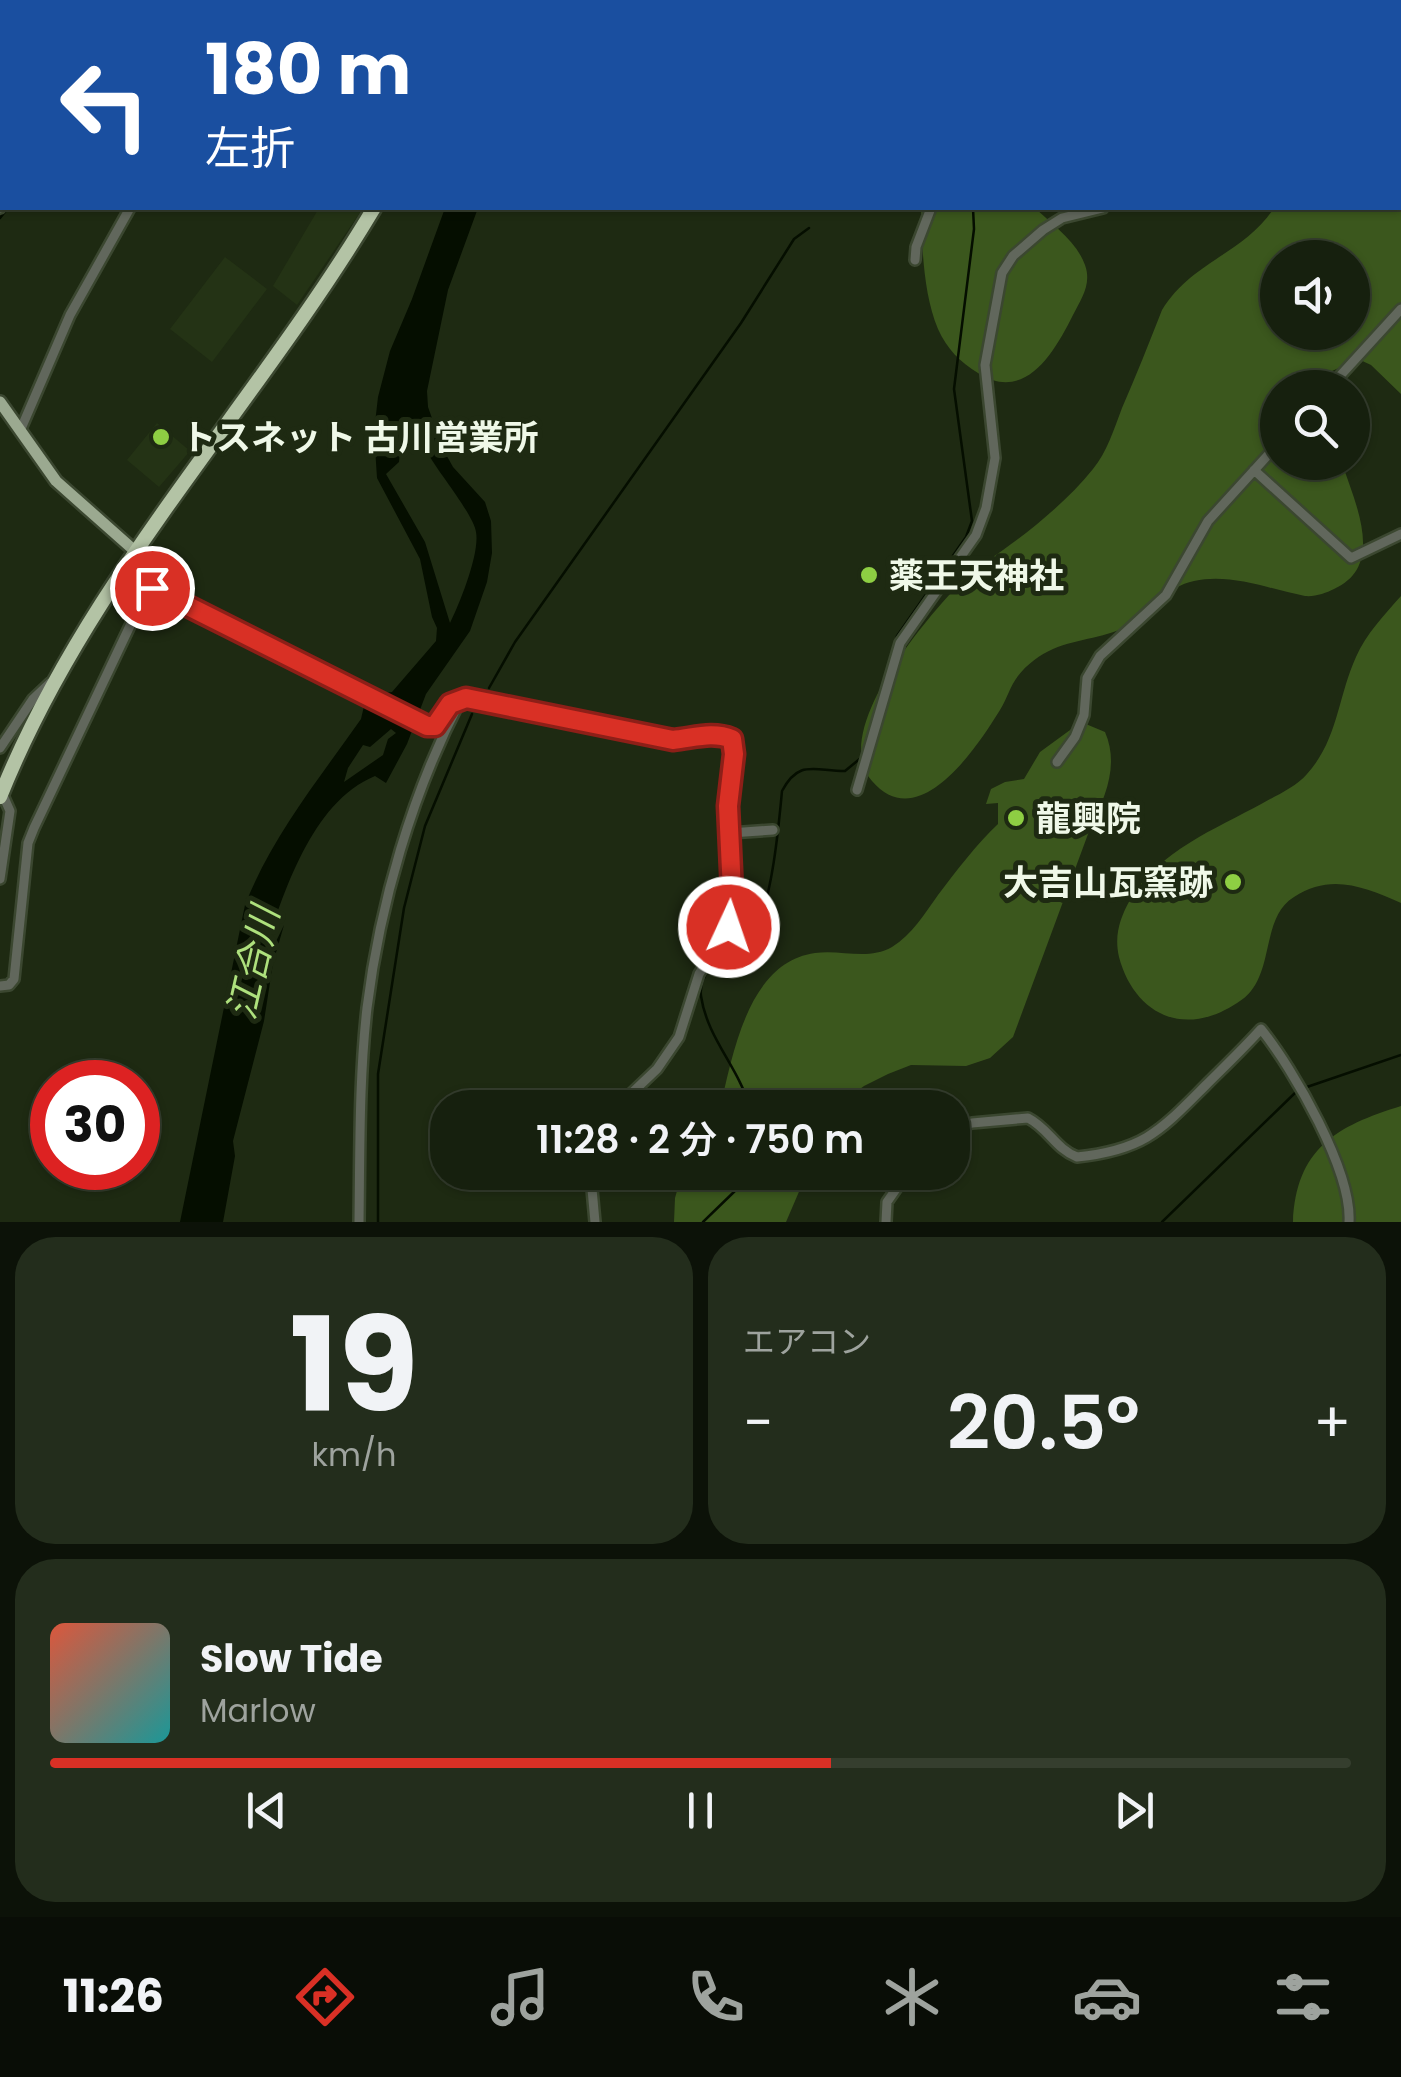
<!DOCTYPE html>
<html lang="ja">
<head>
<meta charset="utf-8">
<style>
  :root { --surface:#16200e; --page:#232d1c; --text:#f1f3f6; --muted:#9ea39e; --line:#353e2e; --accent:#d93025 }
  body { margin:0; font-family:Poppins,"Noto Sans JP",sans-serif; background:var(--page); color:var(--text); height:100vh; display:flex; flex-direction:column; font-size:38px; white-space:nowrap }
  * { box-sizing:border-box; margin:0 }
  p { font-size:32px; color:var(--muted) }
  .icon { flex:none; width:55px; height:55px; fill:none; stroke:currentColor; stroke-width:2; stroke-linecap:round; stroke-linejoin:round }
  .map { position:relative; height:1222px; overflow:hidden }
  .panel { display:flex; flex-direction:column; gap:15px; padding:15px; background:#0c1208; flex:1 }
  .panel>* { flex:none }
  .guide { position:absolute; left:0px; top:0px; width:1402px; height:210px; box-shadow:0 2px 8px #0004,0 0 0 2px var(--line); background:#1a4fa0; color:#fff; overflow:hidden }
  .buttons { position:absolute; left:1260px; top:240px; display:grid; gap:20px }
  .buttons a { display:grid; place-items:center; width:110px; height:110px; border-radius:50%; background:var(--surface); box-shadow:0 2px 8px #0004,0 0 0 2px var(--line); font-size:50px }
  .speed { position:absolute; left:30px; top:1060px; display:flex; gap:20px; font-size:50px; font-weight:700; text-align:center }
  .speed>* { display:grid; place-content:center; width:130px; height:130px; border-radius:50%; background:var(--surface); box-shadow:0 2px 8px #0004,0 0 0 2px var(--line); line-height:1 }
  .speed .limit { border:15px solid #d22; background:#fff; color:#111 }
  .pin { position:absolute; display:grid; place-items:center; width:85px; height:85px; color:#fff; margin:-42px; border:5px solid #fff; border-radius:50%; box-shadow:0 2px 10px #0007 }
  .me { position:absolute; width:110px; margin:-55px; rotate:3deg; stroke-linejoin:round; filter:drop-shadow(0 0 8px #0008) }
  .turn { display:flex; align-items:center; gap:35px; height:210px; padding:0 40px; font-size:45px }
  .turn .icon { width:130px; height:130px; stroke-width:2.5 }
  .turn b { display:block; font-size:70px; line-height:85px }
  .big { font-size:75px; font-weight:600; line-height:1.1 }
  .panel .widget { flex:1; display:flex; flex-direction:column; justify-content:center; gap:15px; min-width:0; padding:0 35px; border-radius:40px; background:var(--page) }
  .panel .dial { align-items:center; gap:0 }
  .dial b { font-size:130px; line-height:1 }
  .song { display:flex; align-items:center; gap:30px }
  .cover { width:120px; height:120px; border-radius:15px; background:linear-gradient(135deg,hsl(10 70% 55%),hsl(180 70% 35%)) }
  .played { height:10px; border-radius:5px; background:linear-gradient(90deg,var(--accent) 60%,var(--line) 60%) }
  .keys { display:flex; justify-content:space-around; direction:ltr }
  .heat { display:flex; justify-content:space-between; align-items:center; font-size:55px; direction:ltr }
  .panel .tiles { flex:1; display:grid; gap:15px; grid-template-columns:1fr 1fr }
  .widget:last-child { grid-column:span 2 }
  .trip { position:absolute; left:430px; top:1090px; width:540px; height:100px; border-radius:40px; background:var(--surface); box-shadow:0 2px 8px #0004,0 0 0 2px var(--line); font-weight:600; line-height:100px; text-align:center }
  .tab-bar { display:flex; height:160px; justify-content:space-around; align-items:center; background:#090d06; color:var(--muted) }
  .tab-bar .icon { width:70px; height:70px }
  .tab-bar .current { color:var(--accent) }
  .tab-bar b { font-size:45px; color:var(--text) }
  .map>svg:first-child { display:block }
  .built { fill:#243315 }
  .green { fill:#3b571d; fill-rule:evenodd }
  .water { fill:#050e00; fill-rule:evenodd }
  .lines { fill:none; stroke-linecap:round; stroke-linejoin:round }
  .stream { stroke:#050e00; stroke-width:2.5 }
  .river { stroke:#050e00; stroke-width:14 }
  .minor-casing { stroke:#3b4730; stroke-width:14 }
  .major-casing { stroke:#3b4730; stroke-width:16 }
  .highway-casing { stroke:#3b4730; stroke-width:19 }
  .minor { stroke:#61675c; stroke-width:9 }
  .major { stroke:#9ba990; stroke-width:11 }
  .highway { stroke:#b3c3a5; stroke-width:14 }
  .route-casing { stroke:#8d1f18; stroke-width:25 }
  .route { stroke:#d93025; stroke-width:18 }
  .poi-dot { fill:#8ece43; stroke:#1e2a12; stroke-width:4 }
  .labels { text-anchor:middle; dominant-baseline:central; stroke-width:10; stroke-linejoin:round; paint-order:stroke }
  .poi-label { font-size:35px; font-weight:bold; fill:#eff8e8; stroke:#1e2a12; text-anchor:start }
  .water-label { font-size:38px; font-style:italic; fill:#aee17d; stroke:#1e2a12 }
</style>
</head>
<body>
<div class="map">
<svg width="1401" height="1222" viewBox="0 0 1401 1222">
  <rect width="100%" height="100%" fill="#1e2a12"/>
  <path class="built" d="M319 208H363L297 305 273 286Z
    M225 257 267 289 212 362 170 329Z
    M157 423 190 451 159 487 127 460Z"/>
  <path class="green" d="M951 0H1225L951 2Z
    M1401 61V394L1371 365 1358 359 1330 372 1324 387 1278 388V462L1342 463C1355 503 1386 566 1334 589 1326 593 1315 597 1305 596 1269 589 1231 573 1194 581 1167 586 1154 611 1132 624 1107 638 1079 638 1053 649 1041 654 1026 665 1018 676 1010 686 1007 699 1000 710 977 747 919 836 872 781 827 730 934 608 972 571 981 562 993 558 1003 550 1034 528 1069 499 1093 469 1107 452 1114 429 1122 408 1136 376 1149 343 1162 310 1191 262 1245 253 1274 208H1400ZM1278 258H1352V332H1278Z
    M921 208H1035C1052 224 1077 242 1085 265 1092 284 1081 299 1073 315 1054 353 1025 403 978 373 960 362 947 349 938 329 923 293 922 246 921 208Z
    M1401 596V903C1364 887 1331 873 1294 897 1263 916 1273 964 1251 991 1244 1000 1231 1007 1221 1012 1172 1034 1132 1006 1119 957 1114 935 1120 918 1130 900 1160 850 1214 830 1263 803 1277 795 1296 787 1307 774 1338 740 1338 696 1356 657 1366 634 1385 614 1401 596Z
    M1081 722 1105 732C1119 764 1106 796 1091 826L1013 1037 990 1058 966 1066 911 1065 888 1074 864 1086 836 1107 720 1108C733 1054 748 962 815 953 841 949 867 961 892 947 912 935 925 913 938 895 956 871 976 845 998 824V803L986 804 991 789 1005 782 1024 779 1040 752Z
    M1401 1106V1222H1293C1296 1149 1336 1126 1401 1106Z
    M682 1173V1172L807 1173 786 1222H674L675 1198Z"/>
  <path class="water" d="M445 208H478L448 290 427 391 428 407 443 449 453 467 485 502 491 521 492 553 487 582 470 631 426 694 407 744 386 783 375 776C311 802 283 895 263 955L264 961 267 960 284 925 273 963 264 1021 233 1141 235 1156 223 1222H180L245 905C272 836 319 779 361 719L364 706 370 695 392 692 436 641 437 628 432 617 420 559 377 478 374 432 378 397 390 351 412 299ZM400 451 422 452 430 457C440 474 474 516 476 532 480 553 460 603 450 623L425 542 386 474 399 462ZM391 729 396 733 388 739 383 755 344 782 348 768 363 745 370 747Z"/>
  <g class="lines">
    <path class="stream" d="M150 2 151 0
      M1001 2V0
      M0 218 8 208
      M489 688 515 642 741 323 794 239 809 228
      M1304 1088 1401 1055
      M750 1108C739 1068 707 1038 701 996 697 963 741 949 756 926 772 901 779 823 782 791 799 759 814 771 845 771L862 757 897 636 966 537 972 521 954 389 974 229 973 208
      M378 1222V1074L404 908 425 826 472 714
      M703 1222 737 1189 736 1172
      M1162 1222 1297 1091"/>
    <path class="river" d="M623 2 625 0"/>
    <g class="minor-casing">
      <path id="minor" d="M223 0V2
        M965 2 966 0
        M1268 2 1269 0
        M0 208 2 205
        M915 260 916 247 931 208
        M1329 388 1401 309
        M20 431 70 315 130 208
        M1254 470 1351 558 1401 534
        M0 748 33 699 50 683
        M1057 762 1075 737 1084 715 1087 678 1100 656 1166 595 1208 521 1278 444
        M857 790 900 643 976 535 986 508 995 458 985 365 1002 273 1013 256 1043 230 1062 218 1103 208
        M730 833 773 830
        M0 879 10 811 2 793
        M0 986 9 985 14 979 28 843 34 828 147 590 152 588 427 726 439 724 450 705 466 698 673 740 705 734 732 739 734 753 728 806 733 913 729 927 699 974 679 1037 657 1069 616 1108
        M952 1130 972 1123 1028 1118C1048 1128 1056 1149 1077 1157 1144 1150 1160 1131 1205 1086 1224 1067 1243 1049 1261 1029 1294 1070 1352 1171 1349 1222
        M594 1172 592 1189 595 1222
        M359 1222C360 1150 359 1079 367 1008 380 903 412 794 460 701
        M886 1222 887 1202 908 1172"/>
    </g>
    <g class="major-casing">
      <path id="major" d="M0 402 56 481 136 552"/>
    </g>
    <g class="highway-casing">
      <path id="highway" d="M483 2 484 0
        M0 797C87 579 255 407 374 208"/>
    </g>
    <use href="#minor" class="minor"/>
    <use href="#major" class="major"/>
    <use href="#highway" class="highway"/>
  </g>
  <g class="lines">
    <g class="route-casing">
      <path id="route" d="M152 588 427 726H435L450 704 466 698 673 740C694 738 712 731 732 739L734 754 728 806 733 913 729 927"/>
    </g>
    <use href="#route" class="route"/>
  </g>
  <g class="poi-dot">
    <circle cx="161" cy="437" r="10"/>
    <circle cx="869" cy="575" r="10"/>
    <circle cx="1016" cy="818" r="10"/>
    <circle cx="1233" cy="882" r="10"/>
  </g>
  <g class="labels">
    <g class="poi-label">
      <text x="181" y="437">トスネット 古川営業所</text>
      <text x="889" y="575">薬王天神社</text>
      <text x="1036" y="818">龍興院</text>
      <text x="1213" y="882" text-anchor="end">大吉山瓦窯跡</text>
    </g>
    <g class="water-label">
      <text transform="translate(253 963) rotate(-77)">江合川</text>
    </g>
  </g>
</svg>
<div class="buttons">
<a><svg class="icon" aria-label="sound" viewBox="0 0 24 24"><path d="M4 9h4l5-4v14l-5-4H4zM17 9q2 3 0 6"/></svg></a>
<a><svg class="icon" aria-label="search" viewBox="0 0 24 24"><circle cx="10" cy="10" r="6"/><path d="M15 15l6 6"/></svg></a>
</div>
<div class="speed"><div class="limit">30</div></div>
<div class="pin" style="left:152px;top:588px;background:#d93025"><svg class="icon" aria-label="arrive" viewBox="0 0 24 24"><path d="M6 21V4h12l-3 4 3 4H6"/></svg></div>
<svg class="me" style="left:729px;top:927px" viewBox="-20 -20 40 40"><circle r="17" fill="#d93025" stroke="#fff" stroke-width="3"/><path d="M0-11L8 9 0 5-8 9z" fill="#fff"/></svg>
<div class="trip">11:28 · 2 分 · 750 m</div>
<div class="guide">
<div class="turn"><svg class="icon" aria-label="left" viewBox="0 0 24 24"><path d="M17 20v-9H6M10 6l-5 5 5 5"/></svg><div><b>180 m</b>左折</div></div>
</div>
</div>
<section class="panel">
<div class="tiles">
<div class="widget dial"><b>19</b><p>km/h</p></div>
<div class="widget"><p>エアコン</p>
<div class="heat"><a>−</a><b class="big">20.5°</b><a>+</a></div>
</div>
<div class="widget">
<div class="song"><i class="cover"></i><div><b>Slow Tide</b><p>Marlow</p></div></div>
<div class="played"></div>
<div class="keys"><svg class="icon" aria-label="previous" viewBox="0 0 24 24"><path d="M18 5L8 12l10 7zM5 5v14"/></svg><svg class="icon" aria-label="pause" viewBox="0 0 24 24"><path d="M8 5v14M16 5v14"/></svg><svg class="icon" aria-label="next" viewBox="0 0 24 24"><path d="M6 5l10 7-10 7zM19 5v14"/></svg></div>
</div>
</div>
</section>
<nav class="tab-bar">
<b>11:26</b>
<svg class="icon current" aria-label="directions" viewBox="0 0 24 24"><path d="M12 3l9 9-9 9-9-9zM9 14v-3h6M13 9l2 2-2 2"/></svg>
<svg class="icon" aria-label="music" viewBox="0 0 24 24"><path d="M9 18V5l10-2v13"/><circle cx="6" cy="18" r="3"/><circle cx="16" cy="16" r="3"/></svg>
<svg class="icon" aria-label="phone" viewBox="0 0 24 24"><path d="M5 4h4l2 5-3 2q2 4 5 5l2-3 5 2v4C11 20 4 13 5 4z"/></svg>
<svg class="icon" aria-label="climate" viewBox="0 0 24 24"><path d="M12 3v18M4 7l16 10M4 17L20 7"/></svg>
<svg class="icon" aria-label="car" viewBox="0 0 24 24"><path d="M5 17H2v-5l4-1 3-4h7l3 4 3 1v5h-3M9 17h6M6 11h13"/><circle cx="7" cy="17" r="2"/><circle cx="17" cy="17" r="2"/></svg>
<svg class="icon" aria-label="filters" viewBox="0 0 24 24"><path d="M4 7h16M4 17h16"/><circle cx="9" cy="7" r="2"/><circle cx="15" cy="17" r="2"/></svg>
</nav>
</body>
</html>
